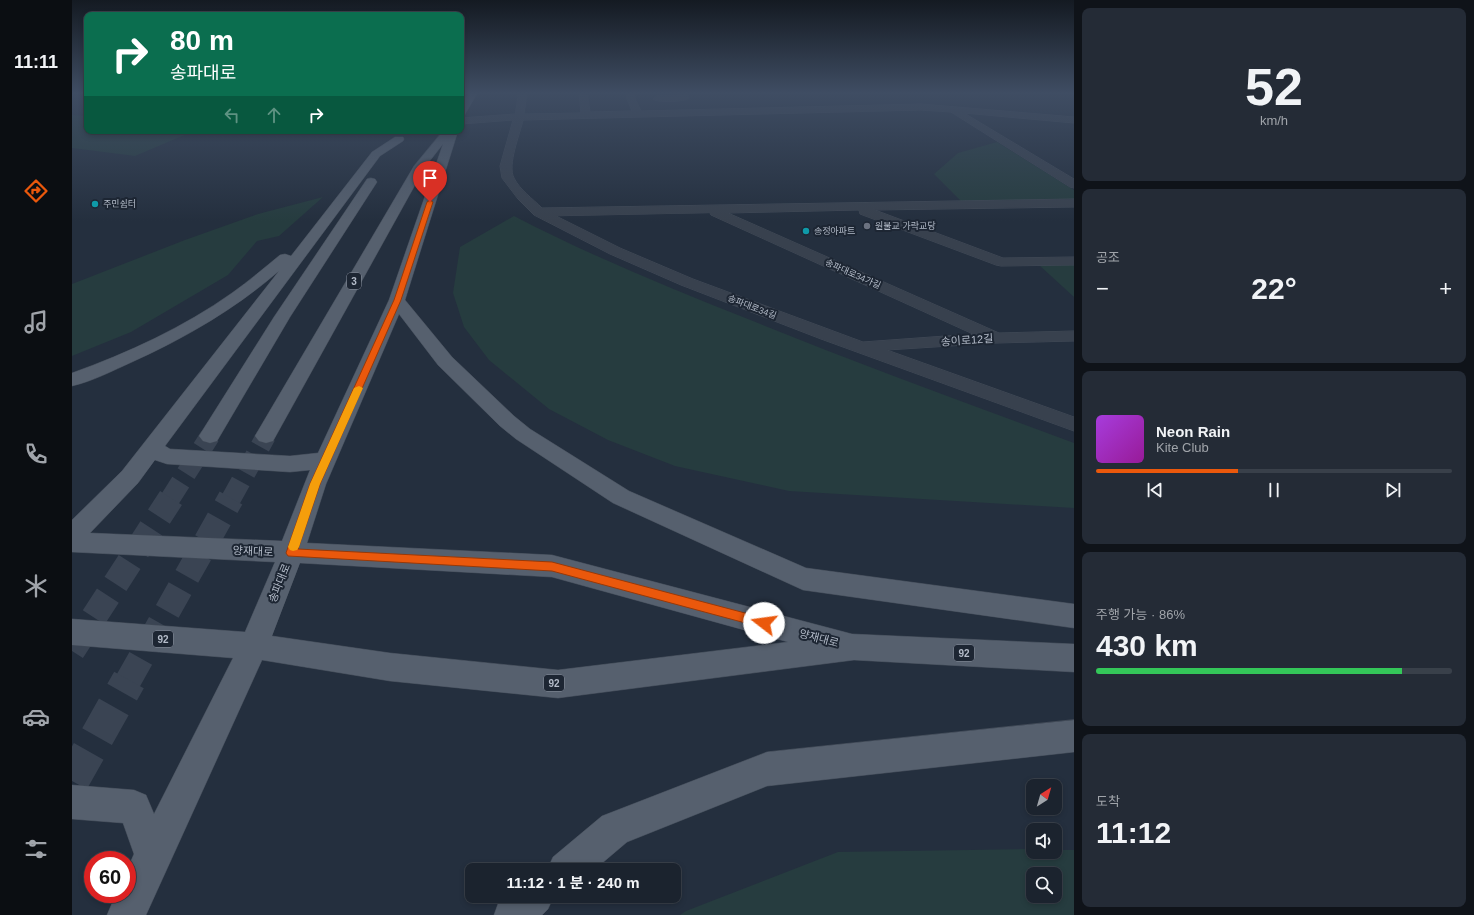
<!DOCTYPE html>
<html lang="ko">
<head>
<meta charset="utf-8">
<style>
  :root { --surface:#1b232e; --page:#242b36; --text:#f1f3f6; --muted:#a0a4aa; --line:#39404a; --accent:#ea580c }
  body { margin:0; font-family:Arial,"Noto Sans KR",sans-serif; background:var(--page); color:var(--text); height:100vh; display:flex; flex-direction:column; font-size:15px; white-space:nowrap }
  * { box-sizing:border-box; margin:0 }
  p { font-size:13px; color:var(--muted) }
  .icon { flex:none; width:22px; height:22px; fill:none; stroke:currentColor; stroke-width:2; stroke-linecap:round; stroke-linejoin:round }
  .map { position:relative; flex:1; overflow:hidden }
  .details { display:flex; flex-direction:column; gap:8px; padding:8px; background:#0f1319; width:400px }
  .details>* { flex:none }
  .top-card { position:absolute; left:12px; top:12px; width:380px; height:122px; border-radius:8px; box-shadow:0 2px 6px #0003,0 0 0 1px var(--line); background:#0b6e4f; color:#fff; overflow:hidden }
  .needle { width:26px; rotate:37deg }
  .tools { position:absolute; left:954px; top:779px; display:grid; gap:8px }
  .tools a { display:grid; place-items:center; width:36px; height:36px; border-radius:8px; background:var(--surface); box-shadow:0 2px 6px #0003,0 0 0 1px var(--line); font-size:20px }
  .speed { position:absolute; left:12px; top:851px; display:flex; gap:8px; font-size:20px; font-weight:700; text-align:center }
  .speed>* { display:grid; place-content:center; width:52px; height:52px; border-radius:50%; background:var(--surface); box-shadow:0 2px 6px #0003,0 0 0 1px var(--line); line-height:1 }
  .speed .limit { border:6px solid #d22; background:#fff; color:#111 }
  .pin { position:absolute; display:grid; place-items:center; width:34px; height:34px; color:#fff; margin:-41px -17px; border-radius:50% 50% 50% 0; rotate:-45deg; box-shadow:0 0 4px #0007 }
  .pin .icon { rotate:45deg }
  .me { position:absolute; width:44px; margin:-22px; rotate:285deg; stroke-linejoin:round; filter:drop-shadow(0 0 3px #0008) }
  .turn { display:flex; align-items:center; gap:14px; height:84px; padding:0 20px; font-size:18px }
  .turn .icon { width:52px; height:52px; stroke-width:2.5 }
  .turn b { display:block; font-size:28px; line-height:34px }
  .lanes { display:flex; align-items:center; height:38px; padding:0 20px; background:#0003; justify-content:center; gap:20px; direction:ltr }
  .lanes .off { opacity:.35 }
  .big { font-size:30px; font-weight:700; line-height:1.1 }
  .details .card { flex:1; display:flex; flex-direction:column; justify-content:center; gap:6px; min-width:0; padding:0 14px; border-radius:8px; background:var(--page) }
  .details .dial { align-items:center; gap:0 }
  .dial b { font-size:52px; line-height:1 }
  .song { display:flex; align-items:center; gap:12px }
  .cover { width:48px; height:48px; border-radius:6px; background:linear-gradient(135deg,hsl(280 70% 55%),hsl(300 70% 35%)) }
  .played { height:4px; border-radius:2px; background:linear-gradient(90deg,var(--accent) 40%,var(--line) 40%) }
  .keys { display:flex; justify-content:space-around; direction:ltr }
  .heat { display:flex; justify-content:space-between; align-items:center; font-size:22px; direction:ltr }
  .charge { height:6px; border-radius:3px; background:linear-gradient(90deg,#34c759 86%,var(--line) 0) }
  .trip { position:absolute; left:393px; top:863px; width:216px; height:40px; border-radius:8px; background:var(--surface); box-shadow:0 2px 6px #0003,0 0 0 1px var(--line); font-weight:700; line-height:40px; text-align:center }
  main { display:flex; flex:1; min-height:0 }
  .tab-bar { display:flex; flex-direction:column; width:72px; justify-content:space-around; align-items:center; background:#0b0e12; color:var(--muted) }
  .tab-bar .icon { width:28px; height:28px }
  .tab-bar .active { color:var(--accent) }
  .tab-bar b { font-size:18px; color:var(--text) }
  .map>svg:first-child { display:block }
  .green { fill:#263c3f; fill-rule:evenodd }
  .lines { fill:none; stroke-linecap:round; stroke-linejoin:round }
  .major-tunnel-far2 { stroke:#3a4453; stroke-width:20; stroke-dasharray:20 10; stroke-linecap:butt }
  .major-tunnel-far1 { stroke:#3a4453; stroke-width:26; stroke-dasharray:26 14; stroke-linecap:butt }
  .major-tunnel { stroke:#3a4453; stroke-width:34; stroke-dasharray:34 17; stroke-linecap:butt }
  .minor-casing { stroke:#414a57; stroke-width:1 }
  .major-casing { stroke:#414a57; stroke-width:1 }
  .minor { fill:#38414e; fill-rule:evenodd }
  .major { fill:#56606e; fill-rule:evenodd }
  .route { fill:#ea580c; stroke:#983908 }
  .slow { fill:#f59e0b }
  .culture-dot { fill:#0f9aa8; stroke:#1d2633; stroke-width:1.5 }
  .worship-dot { fill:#6b7280; stroke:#1d2633; stroke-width:1.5 }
  .labels { text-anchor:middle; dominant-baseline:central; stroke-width:4; stroke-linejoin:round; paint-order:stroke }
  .far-poi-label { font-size:9px; fill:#b4bcc9; stroke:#1d2633; text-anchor:start }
  .far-street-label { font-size:9px; fill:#b4bcc9; stroke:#1d2633 }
  .shield { fill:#1d2633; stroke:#878f9c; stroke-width:1 }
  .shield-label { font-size:10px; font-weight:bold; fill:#b4bcc9 }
  .street-label { font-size:11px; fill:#b4bcc9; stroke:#1d2633 }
</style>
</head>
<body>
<main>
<nav class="tab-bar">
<b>11:11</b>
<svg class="icon active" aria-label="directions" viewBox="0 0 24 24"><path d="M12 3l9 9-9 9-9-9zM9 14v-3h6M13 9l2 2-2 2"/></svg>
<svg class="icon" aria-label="music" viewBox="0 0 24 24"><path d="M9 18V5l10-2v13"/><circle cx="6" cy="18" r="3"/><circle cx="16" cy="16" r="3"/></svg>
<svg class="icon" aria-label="phone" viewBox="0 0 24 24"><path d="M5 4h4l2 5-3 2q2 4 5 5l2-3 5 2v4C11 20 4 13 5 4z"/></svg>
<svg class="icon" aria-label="climate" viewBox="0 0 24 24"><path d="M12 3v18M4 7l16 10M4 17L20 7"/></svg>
<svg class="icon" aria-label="car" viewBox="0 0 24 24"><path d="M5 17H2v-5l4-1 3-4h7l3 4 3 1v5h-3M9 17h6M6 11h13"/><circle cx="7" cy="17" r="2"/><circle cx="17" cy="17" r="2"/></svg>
<svg class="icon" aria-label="filters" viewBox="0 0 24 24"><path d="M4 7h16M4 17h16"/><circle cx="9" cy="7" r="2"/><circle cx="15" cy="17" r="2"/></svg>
</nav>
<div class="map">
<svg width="1002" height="915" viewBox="0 0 1002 915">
  <rect width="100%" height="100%" fill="#242f3e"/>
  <path class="green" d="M0 115 15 116V131H122L63 156 0 148Z
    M925 142 1002 190V199L890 202 862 174 886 153Z
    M251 197 207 236 185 241 156 275 59 332 0 356V284L113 240 186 214Z
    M442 216C519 256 600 289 681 321 787 364 895 403 1002 443V508L717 491 603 466 536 440 477 409 417 360 392 327 381 293 388 247Z
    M1002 264V297L967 265Z
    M954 849H961V852H983V850H1002V915H608L614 911 766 852ZM961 874H983V896H961Z"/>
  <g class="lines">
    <path class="major-tunnel-far2" d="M98 499 138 436
      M159 499 194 436"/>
    <path class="major-tunnel-far1" d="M0 651 99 498
      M56 681 159 498"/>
    <path class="major-tunnel" d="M0 781 57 680"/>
    <g class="minor-casing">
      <path id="minor" d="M447 92H455L452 114 509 113 507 92H515L518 112 560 111 555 99 554 92H562L563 99 569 111 849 104 1002 117V123L892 113 1002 179V188L998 187 879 112 849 110 451 120C448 134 435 165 442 178 448 190 461 199 470 208L1002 199V207L803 210 931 258 1002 257V265L929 266 924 265 788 214 787 210 656 213 927 333 1002 331V341L924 343 815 350 1002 417V431L749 339 609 285 538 254 462 215 446 199 430 178 428 166 441 120 389 124V118L443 114ZM638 213 639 215 901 334 791 342 621 279 548 248 484 216Z
        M606 92H615L617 98C613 102 585 103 581 99L585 96H607Z"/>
    </g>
    <g class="major-casing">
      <path id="major" d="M397 92H406L392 116 389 117V106Z
        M371 131H386L333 300 380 357 442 416 458 429 557 491 734 568 1002 604V628L731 590 541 503 444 439 428 426 366 365 327 314 254 484 235 543 480 555 780 634 1002 644V672L782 660 486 698 318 681 190 660 74 915H35L44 894H55V870L62 854 51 823 0 819V785L62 790 74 795 82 814 161 658 0 645V619L173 632 203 562 0 552V520L50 471 207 271C163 309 113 338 60 362 40 371 21 381 0 386V373C56 353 112 327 160 293 177 281 192 268 208 255L213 254 219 256 300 152 323 137H331L332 139 331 141 308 156 93 446 98 449 218 456 246 453 317 300 371 144 353 167 201 441 194 443 187 441 183 436 342 166ZM83 460 95 464 218 472 238 470 210 541 18 533 66 483ZM228 563 480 577 716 642 486 670 318 653 200 636Z
        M299 178 303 179 305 182 218 317 145 441 138 443 131 441 127 436 202 317 295 179Z
        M1002 720V752L695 786 555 842 522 870H475L481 857 530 816 695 752Z
        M434 896H482L476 909 470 915H422L427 901Z"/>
    </g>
    <use href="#minor" class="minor"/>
    <use href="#major" class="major"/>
  </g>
  <linearGradient id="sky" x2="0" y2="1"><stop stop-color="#141a22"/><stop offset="0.42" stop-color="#3f4d63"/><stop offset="1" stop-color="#3f4d63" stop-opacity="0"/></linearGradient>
  <rect width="1002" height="221" fill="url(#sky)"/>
  <path class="route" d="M358 200 361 202 329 300 248 484 226 549 480 562 692 618 696 619 698 623 696 627 692 628 480 571 216 556 214 553 238 484 322 300 355 202Z"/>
  <path class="slow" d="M287 386 291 388 248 484 227 547 225 550 221 551 218 550 216 547 238 484 282 388Z"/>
  <g class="culture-dot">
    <circle cx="23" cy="204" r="4"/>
    <circle cx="734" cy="231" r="4"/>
  </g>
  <circle class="worship-dot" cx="795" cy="226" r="4"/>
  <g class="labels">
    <g class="far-poi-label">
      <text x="31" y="204">주민쉼터</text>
      <text x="803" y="226">원불교 가락교당</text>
      <text x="742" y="231">송정아파트</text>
    </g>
    <g class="far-street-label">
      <text transform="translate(781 274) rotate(24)">송파대로34가길</text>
      <text transform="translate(680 307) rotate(21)">송파대로34길</text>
    </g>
    <g class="shield">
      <rect x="275" y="273" width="14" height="16" rx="3"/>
      <rect x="81" y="631" width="20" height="16" rx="3"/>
      <rect x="882" y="645" width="20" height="16" rx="3"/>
      <rect x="472" y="675" width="20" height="16" rx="3"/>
    </g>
    <g class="shield-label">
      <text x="282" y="281">3</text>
      <text x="91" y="639">92</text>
      <text x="892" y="653">92</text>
      <text x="482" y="683">92</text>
    </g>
    <g class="street-label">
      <text transform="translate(895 340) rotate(-4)">송이로12길</text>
      <text transform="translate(181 551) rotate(3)">양재대로</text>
      <text transform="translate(207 583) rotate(-68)">송파대로</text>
      <text transform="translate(747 638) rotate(15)">양재대로</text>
    </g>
  </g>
</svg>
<div class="tools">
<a><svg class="needle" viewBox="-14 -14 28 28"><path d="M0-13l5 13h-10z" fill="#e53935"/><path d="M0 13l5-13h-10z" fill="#a0a4aa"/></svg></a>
<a><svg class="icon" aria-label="sound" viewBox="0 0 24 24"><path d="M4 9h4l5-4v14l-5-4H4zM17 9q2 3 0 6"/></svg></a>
<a><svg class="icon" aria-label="search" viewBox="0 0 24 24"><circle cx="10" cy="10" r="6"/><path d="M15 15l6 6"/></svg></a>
</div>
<div class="speed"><div class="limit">60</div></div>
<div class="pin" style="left:358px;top:202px;background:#d93025"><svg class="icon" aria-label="arrive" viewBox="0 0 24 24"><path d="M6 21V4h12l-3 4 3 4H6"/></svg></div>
<svg class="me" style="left:692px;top:623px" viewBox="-20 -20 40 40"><circle r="19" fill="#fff"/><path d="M0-13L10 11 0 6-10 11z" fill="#ea580c"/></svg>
<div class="trip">11:12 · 1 분 · 240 m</div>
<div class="top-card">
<div class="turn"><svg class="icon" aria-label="right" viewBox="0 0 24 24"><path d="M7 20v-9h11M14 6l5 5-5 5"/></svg><div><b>80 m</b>송파대로</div></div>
<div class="lanes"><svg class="icon off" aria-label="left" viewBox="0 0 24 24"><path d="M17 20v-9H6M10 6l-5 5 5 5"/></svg><svg class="icon off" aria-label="ahead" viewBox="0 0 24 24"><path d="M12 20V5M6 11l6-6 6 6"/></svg><svg class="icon" aria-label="right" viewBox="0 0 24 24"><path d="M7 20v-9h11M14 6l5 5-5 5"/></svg></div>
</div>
</div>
<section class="details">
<div class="card dial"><b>52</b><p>km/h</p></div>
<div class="card"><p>공조</p>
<div class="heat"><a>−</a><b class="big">22°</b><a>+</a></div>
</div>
<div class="card">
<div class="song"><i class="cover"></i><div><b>Neon Rain</b><p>Kite Club</p></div></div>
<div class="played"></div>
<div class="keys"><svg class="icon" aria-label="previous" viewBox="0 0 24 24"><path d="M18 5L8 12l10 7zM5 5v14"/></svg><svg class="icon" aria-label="pause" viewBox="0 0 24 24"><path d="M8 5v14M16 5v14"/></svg><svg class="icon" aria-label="next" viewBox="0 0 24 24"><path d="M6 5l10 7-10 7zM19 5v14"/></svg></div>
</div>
<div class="card"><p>주행 가능 · 86%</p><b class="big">430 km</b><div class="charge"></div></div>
<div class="card"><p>도착</p><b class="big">11:12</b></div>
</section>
</main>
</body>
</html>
